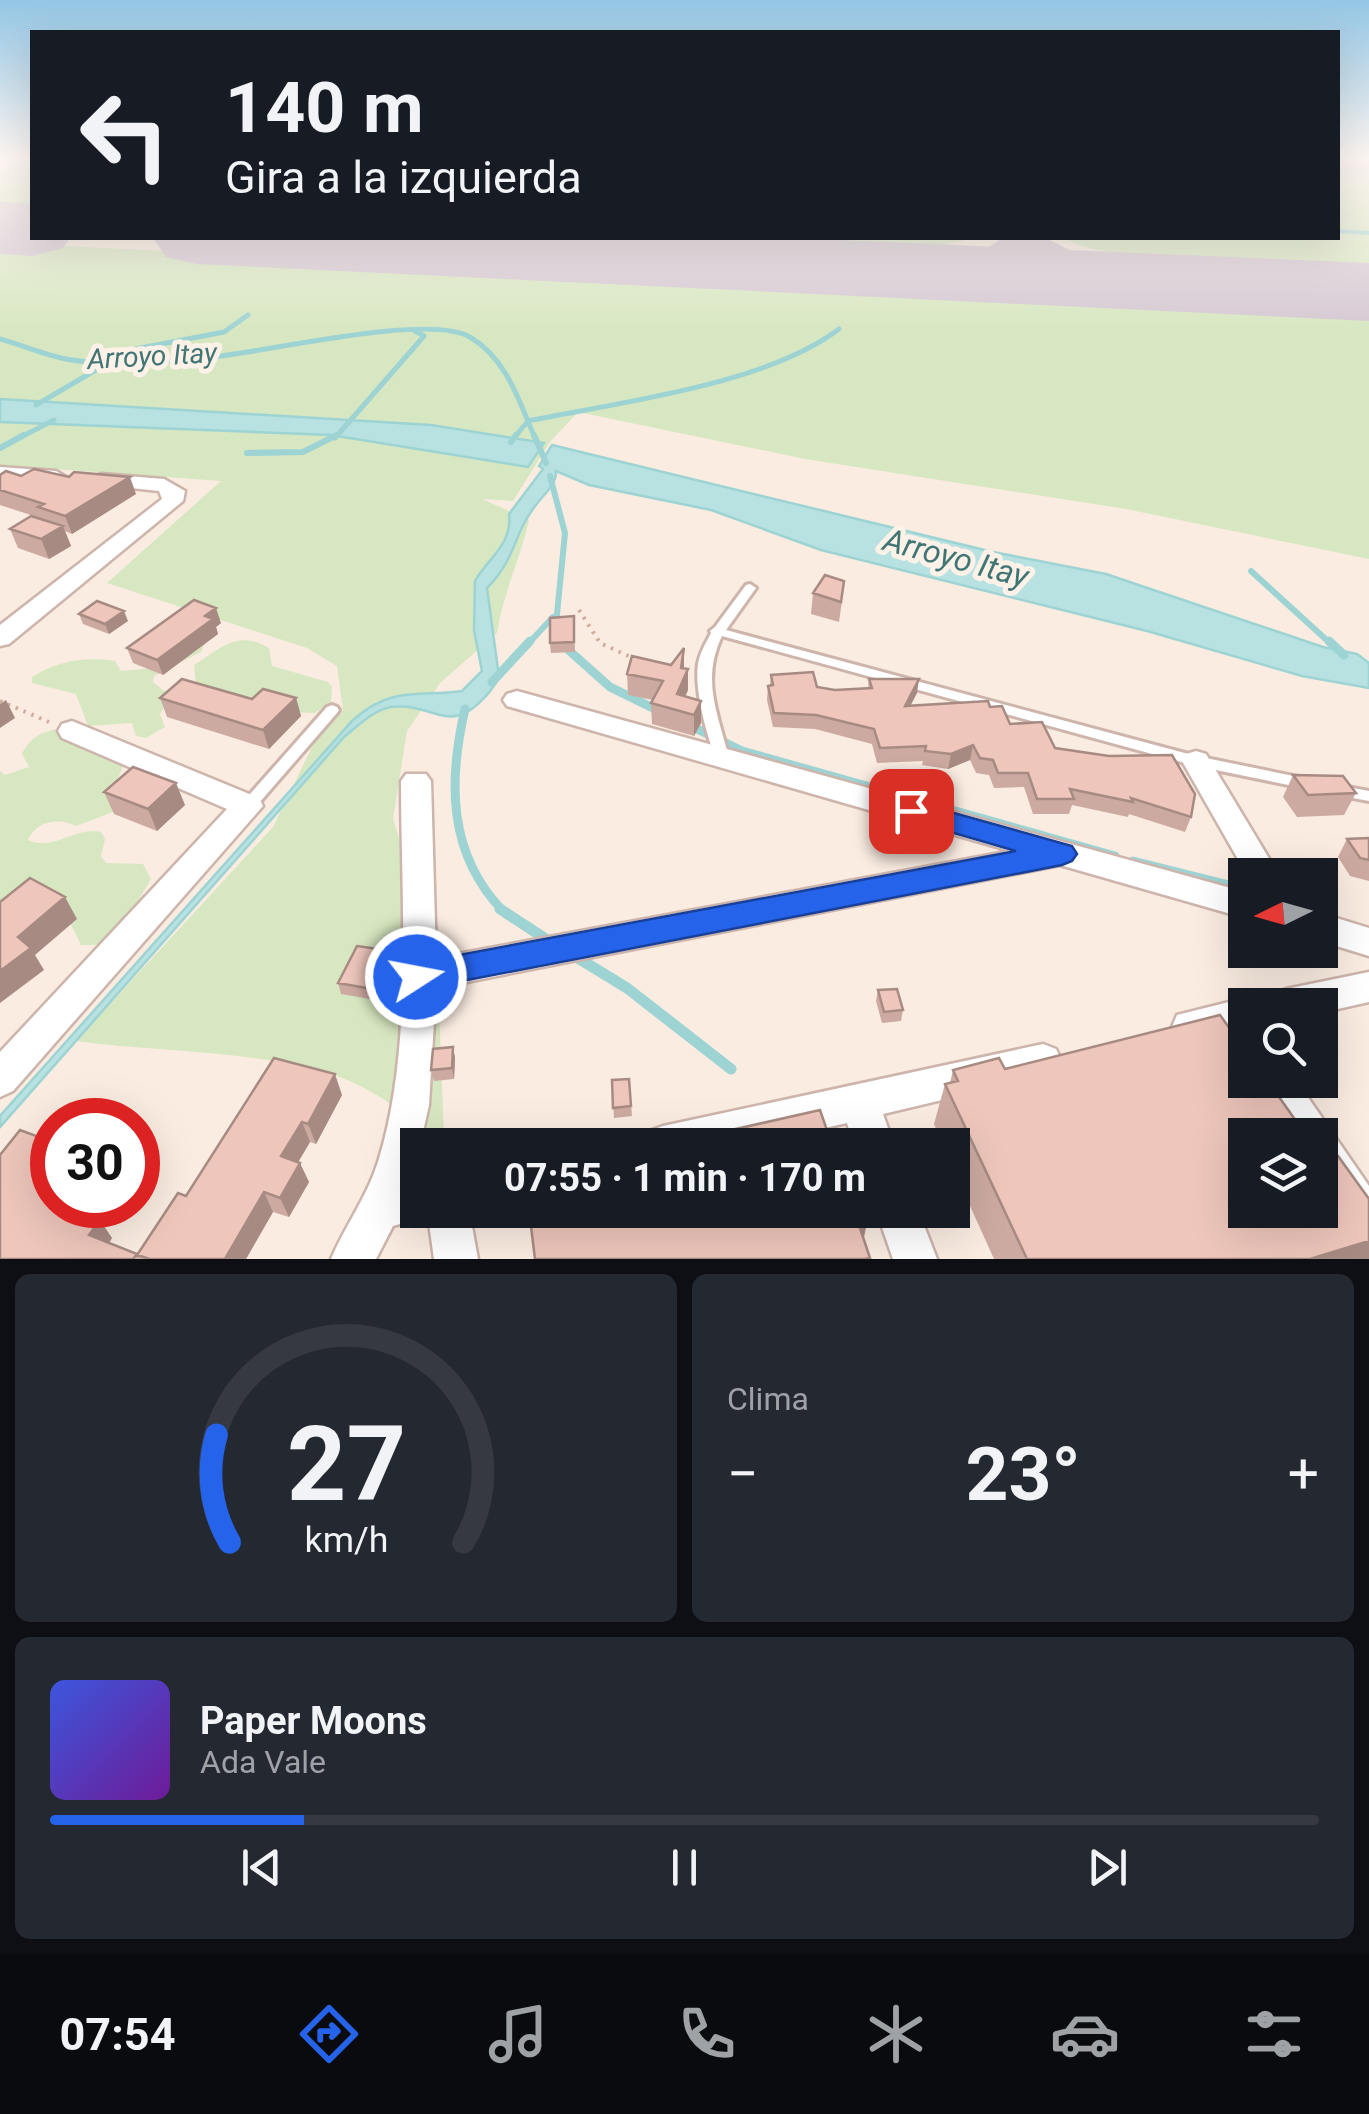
<!DOCTYPE html>
<html lang="es">
<head>
<meta charset="utf-8">
<style>
  :root { --surface:#171b24; --page:#242831; --text:#f1f3f6; --muted:#9ea1a6; --line:#363941; --accent:#2563eb }
  body { margin:0; font-family:Roboto,sans-serif; background:var(--page); color:var(--text); height:100vh; display:flex; flex-direction:column; font-size:38px; white-space:nowrap }
  * { box-sizing:border-box; margin:0 }
  p { font-size:32px; color:var(--muted) }
  .icon { flex:none; width:55px; height:55px; fill:none; stroke:currentColor; stroke-width:2; stroke-linecap:round; stroke-linejoin:round }
  .map { position:relative; height:1259px; overflow:hidden }
  .details { display:flex; flex-direction:column; gap:15px; padding:15px; background:#0d0f14; flex:1 }
  .details>* { flex:none }
  .top-card { position:absolute; left:30px; top:30px; width:1310px; height:210px; border-radius:0px; box-shadow:0 10px 40px #0002; background:#171b24; color:var(--text); overflow:hidden }
  .needle { width:65px; rotate:265deg }
  .fabs { position:absolute; left:1228px; top:858px; display:grid; gap:20px }
  .fabs a { display:grid; place-items:center; width:110px; height:110px; border-radius:0px; background:var(--surface); box-shadow:0 10px 40px #0002; font-size:50px }
  .speed { position:absolute; left:30px; top:1098px; display:flex; gap:20px; font-size:50px; font-weight:700; text-align:center }
  .speed>* { display:grid; place-content:center; width:130px; height:130px; border-radius:50%; background:var(--surface); box-shadow:0 10px 40px #0002; line-height:1 }
  .speed .limit { border:15px solid #d22; background:#fff; color:#111 }
  .pin { position:absolute; display:grid; place-items:center; width:85px; height:85px; color:#fff; margin:-42px; border-radius:20px; box-shadow:0 5px 15px #0006 }
  .me { position:absolute; width:110px; margin:-55px; rotate:79deg; stroke-linejoin:round; filter:drop-shadow(0 0 8px #0008) }
  .turn { display:flex; align-items:center; gap:35px; height:210px; padding:0 30px; font-size:45px }
  .turn .icon { width:130px; height:130px; stroke-width:2.5 }
  .turn b { display:block; font-size:70px; line-height:85px }
  .big { font-size:75px; font-weight:700; line-height:1.1 }
  .details .card { flex:1; display:flex; flex-direction:column; justify-content:center; gap:15px; min-width:0; padding:0 35px; border-radius:15px; background:var(--page) }
  .details .dial { align-items:center; gap:0 }
  .dial svg { height:260px; overflow:visible; fill:none; stroke:var(--line); stroke-width:7; stroke-linecap:round; text-anchor:middle }
  .dial text { fill:var(--text); stroke:none }
  .song { display:flex; align-items:center; gap:30px }
  .cover { width:120px; height:120px; border-radius:15px; background:linear-gradient(135deg,hsl(230 70% 55%),hsl(280 70% 35%)) }
  .played { height:10px; border-radius:5px; background:linear-gradient(90deg,var(--accent) 20%,var(--line) 20%) }
  .keys { display:flex; justify-content:space-around; direction:ltr }
  .heat { display:flex; justify-content:space-between; align-items:center; font-size:55px; direction:ltr }
  .details .tiles { flex:1; display:grid; gap:15px; grid-template-columns:1fr 1fr }
  .card:last-child { grid-column:span 2 }
  .trip { position:absolute; left:400px; top:1128px; width:570px; height:100px; border-radius:0px; background:var(--surface); box-shadow:0 10px 40px #0002; font-weight:700; line-height:100px; text-align:center }
  .tabs { display:flex; height:160px; justify-content:space-around; align-items:center; background:#090b0e; color:var(--muted) }
  .tabs .icon { width:70px; height:70px }
  .tabs .active { color:var(--accent) }
  .tabs b { font-size:45px; color:var(--text) }
  .map>svg:first-child { display:block }
  .green { fill:#d7e7c1 }
  .water { fill:#b7e2e1; stroke:#9ed3d3; stroke-width:2.5 }
  .lines { fill:none; stroke-linecap:round; stroke-linejoin:round }
  .stream-far4 { stroke:#9ed3d3; stroke-width:4 }
  .stream-far3 { stroke:#9ed3d3; stroke-width:5 }
  .stream-far2 { stroke:#9ed3d3; stroke-width:6 }
  .stream-far1 { stroke:#9ed3d3; stroke-width:9 }
  .stream { stroke:#9ed3d3; stroke-width:11 }
  .taxiway { fill:#d4c7d2; fill-rule:evenodd }
  .runway { fill:#d4c7d2; fill-rule:evenodd }
  .lane-casing { stroke:#cdb5ac; stroke-width:6 }
  .street-casing { stroke:#cdb5ac; stroke-width:5 }
  .path { stroke:#d2aa9e; stroke-width:4; stroke-dasharray:2.5 6; stroke-linecap:butt }
  .lane { fill:#fff; fill-rule:evenodd }
  .street { fill:#fff; fill-rule:evenodd }
  .wall { fill:#cdaaa1 }
  .shaded-wall { fill:#a78b83 }
  .building { fill:#eec6bb; stroke:#a78b83; stroke-width:2.5 }
  .route { fill:#2563eb; stroke:#184099; stroke-width:2.5 }
  .labels { text-anchor:middle; dominant-baseline:central; stroke-width:10; stroke-linejoin:round; paint-order:stroke }
  .far-water-label { font-size:28px; font-style:italic; fill:#3f7575; stroke:#fef1e7 }
  .water-label { font-size:32px; font-style:italic; fill:#3f7575; stroke:#fef1e7 }
</style>
</head>
<body>
<div class="map">
<svg width="1369" height="1259" viewBox="0 0 1369 1259">
  <rect width="100%" height="100%" fill="#faece1"/>
  <path class="green" d="M32 157V209L0 208V171Z
    M1338 172 1369 173V269C1287 265 1133 273 1063 238H1338Z
    M654 238H975L923 249Z
    M0 243 1369 309V559L1126 509 805 459 578 412 550 442 513 501 482 499 529 520C520 560 503 594 497 633L440 683 407 731 393 819 422 910 439 1007 444 1138C410 1118 373 1088 337 1076 254 1049 162 1053 76 1041L273 827 313 745 343 710 337 666 307 648 107 583 221 481 0 465Z
    M173 616 207 639 201 652 154 676 153 682 164 691 196 684 194 665C221 649 236 629 269 648L272 666 328 682 332 687 331 702 315 713 164 707 160 714 165 727 146 738 136 736 132 723 88 726 76 694 32 683V677C56 661 86 656 115 661L121 671 154 668 151 639Z
    M58 729 124 764 117 780 113 812 76 826C59 817 35 821 28 840 55 852 75 826 101 832L105 839 101 856 106 863 143 864 151 879 134 908 135 917 107 945H81L64 910 0 918V771L5 775 29 767 22 754C30 738 40 732 58 729Z"/>
  <path class="water" d="M0 399 431 425 544 443 528 467 331 435 0 422Z
    M552 445 993 552 1106 574 1323 647 1357 654 1369 663V688L1302 676 1147 631 821 550 711 510 589 485 556 471C557 484 544 494 536 505 512 535 518 556 487 588L499 677C495 686 491 690 485 697 449 737 435 702 391 707 373 710 358 726 344 737L0 1127V1116L353 720C391 686 417 697 462 691L482 671 474 630 475 581C488 558 513 544 509 514L543 469 539 466Z"/>
  <g class="lines">
    <path class="stream-far4" d="M1338 231 1369 233"/>
    <path class="stream-far3" d="M0 339C22 345 44 355 66 359 110 367 160 362 204 358 259 354 427 312 470 337 507 359 519 401 535 438
      M36 405 130 350 224 332 248 315
      M19 438 54 420
      M335 438 424 336 415 331
      M514 438 528 421C620 402 765 385 839 329"/>
    <path class="stream-far2" d="M534 435 546 463
      M511 442 516 435
      M0 448 24 435
      M247 453 303 452 337 435
      M550 476 565 533 556 624
      M1251 571 1331 644
      M528 644 553 617"/>
    <path class="stream-far1" d="M1329 641 1344 655
      M564 646 610 687 659 711
      M492 682 530 641
      M465 709C448 782 448 854 503 911
      M689 725 742 751 1115 856
      M1133 861 1245 889"/>
    <path class="stream" d="M500 909 552 943
      M573 955 627 988 731 1069"/>
    <path class="taxiway" d="M1338 157H1369V173L1338 172Z
      M1003 238H1046L1073 252 1151 273 1157 281 1151 289 1137 293 1047 268 1025 256C1001 272 953 287 924 280L919 272 924 264 984 250Z"/>
    <path class="runway" d="M0 202 32 204V238H70L63 248 32 256 0 254Z
      M153 238H794L1369 263V321L197 264 166 257Z"/>
    <g class="lane-casing">
      <path id="lane" d="M750 584 756 588 726 630 1196 756 1308 779 1313 780 1315 784 1313 788 1308 789 1196 766 722 636C701 680 718 714 729 758L727 762H717C707 737 694 690 698 664 700 652 706 643 711 633L710 631 715 627 746 585Z
        M332 705 337 707 339 710 337 713 253 810 248 812 243 810 240 806 243 802 327 707Z
        M1342 786 1369 791V801L1337 795 1335 791 1337 787Z"/>
    </g>
    <g class="street-casing">
      <path id="street" d="M0 467 56 471 66 477 56 483 0 479Z
        M101 474 164 479 185 491 183 501 9 644 0 646V625L162 499 159 491 94 484 91 480Z
        M517 691 1245 892V918L1060 865 436 988 429 1105 412 1181 418 1179V1210H469L478 1259H434L428 1216 393 1226 376 1259H331C345 1226 367 1197 378 1162 414 1048 401 901 401 781L406 774H426L431 781 436 958 1011 851 507 706 503 700 507 694Z
        M72 721 259 798 263 806 13 1091 0 1097V1052L227 809 62 738 58 731 62 724Z
        M1196 751 1206 754 1279 875H1247L1182 761 1186 754Z
        M1320 913 1369 928V956L1320 941Z
        M1369 972V1002L1320 1013V1005H1268L1273 994 1286 989Z
        M1245 998 1259 1005H1245V1030L1190 1043 1177 1039 1172 1027 1177 1015Z
        M1043 1044 1056 1049 1062 1061 1056 1073 883 1114 894 1145H854L847 1123 749 1145H643L649 1131 663 1126Z
        M1255 1080H1296L1369 1186V1244L1354 1238 1320 1185V1135H1288Z
        M876 1210H918L937 1259H893Z"/>
    </g>
    <path class="path" d="M579 610 600 643 635 659
      M0 701 49 722"/>
    <use href="#lane" class="lane"/>
    <use href="#street" class="street"/>
  </g>
  <path class="wall" d="M0 475 21 476 136 494 72 534 65 531 71 546 49 559 18 548 10 529 43 519 0 505Z
    M813 593 842 601 839 622 811 614Z
    M79 614 128 621 109 634 83 624Z
    M574 616 575 652 551 653 550 643Z
    M221 623 216 627 218 634 163 675 133 663 127 648Z
    M684 648V668L688 669V690L685 697 701 723 694 736 652 724 651 703 653 700 628 695 627 674 671 665Z
    M771 675 817 687 835 690 868 688 869 679 917 693 910 706 990 707 1010 724 1191 817 1185 832 1129 814 1128 817 1072 805 1069 814H1033L1024 787 994 788 989 775 976 773 970 760 948 769 922 765 923 761 877 763 872 744 815 729 773 727 767 700 768 686H770Z
    M160 698 252 699 296 698 301 716 269 749 167 717Z
    M1293 775 1356 793 1344 815 1297 817 1283 797Z
    M104 792 185 805 157 831 114 814Z
    M1369 838V881L1350 876 1338 857 1347 839Z
    M385 950 388 961 370 999 341 994 338 983Z
    M878 990 903 1010 901 1021 882 1023 876 1001Z
    M453 1047 455 1058 454 1079 434 1081 431 1070Z
    M1005 1069 1369 1259H994L952 1166V1145H943L934 1124 945 1084 950 1083 953 1070Z
    M629 1079 632 1116 614 1118 612 1080Z
    M342 1095 316 1144 310 1142 298 1162 309 1182 289 1217 273 1212 246 1259H0L79 1212 112 1238 109 1243 138 1254 186 1196Z"/>
  <path class="shaded-wall" d="M130 477 136 494 72 534 65 516Z
    M63 526 71 546 49 559 41 539Z
    M216 608 221 623 216 627 218 634 163 675 157 660 205 616Z
    M124 611 128 621 109 634 105 624Z
    M684 648V669H688V690L679 711 677 694Z
    M919 679 917 693 903 720 905 706Z
    M296 698 301 716 269 749 263 730Z
    M6 700 15 718 0 728V704Z
    M701 701V723L694 736V715Z
    M973 745 970 760 948 769 951 754Z
    M176 783 185 805 157 831 148 809Z
    M65 897 77 919 35 955 44 970 0 1003V971L18 937Z
    M385 950 388 961 370 999 367 988Z
    M453 1047 455 1058 454 1079 452 1068Z
    M335 1074 342 1095 316 1144 308 1124Z
    M302 1122 310 1142 290 1176 281 1156Z
    M39 1137 52 1156 34 1144Z
    M300 1163 309 1182 289 1217 280 1198Z
    M264 1192 273 1212 246 1259H225Z
    M58 1205H84L71 1224Z
    M852 1210H870L864 1237 846 1241Z
    M100 1220 112 1238 102 1254 89 1235Z
    M1369 1241V1259H1310Z"/>
  <path class="building" d="M34 469 69 477 74 472 130 477 65 516 38 507 44 504 0 490V475L6 471 21 476Z
    M31 516 63 526 41 539 10 529Z
    M825 575 844 581 841 602 813 593Z
    M194 600 216 608 205 616 213 619 157 660 127 648Z
    M97 601 124 611 105 624 79 614Z
    M574 616V642L550 643V618Z
    M684 648 681 668 688 669 677 694 701 701 694 715 651 703 663 681 627 674 632 656 671 665Z
    M813 672 817 687 835 690 872 688 869 679H919L905 706 988 701 990 707 1002 706 1010 724 1042 722 1055 748 1109 756 1172 755 1195 794 1191 817 1131 798 1133 802 1070 789 1074 799H1037L1028 773H998L993 760 980 758 973 745 951 754 925 751 926 746 880 748 874 729 816 715 774 713 768 686 773 685 771 675Z
    M182 679 252 699 263 689 296 698 263 730 160 698Z
    M133 767 176 783 148 809 104 792Z
    M1293 775 1343 776 1356 793 1308 795Z
    M1369 838V860L1360 858 1347 839Z
    M30 878 65 897 18 937 31 948 0 971V902Z
    M357 946 385 950 367 988 338 983Z
    M897 989 903 1010 884 1012 878 990Z
    M1220 1015 1245 1050V1080H1267L1306 1135H1245V1210H1320V1155L1323 1159 1338 1156 1369 1199V1241L1310 1259H1027L945 1084 958 1081 953 1070 999 1058 1005 1069Z
    M453 1047 452 1068 431 1070 433 1049Z
    M274 1058 335 1074 308 1124 302 1122 281 1156 300 1163 280 1198 264 1192 225 1259H150L137 1255 178 1193 186 1196Z
    M629 1079 631 1106 613 1108 612 1080Z
    M820 1110 832 1145H665Z
    M20 1130 39 1137 34 1144 52 1150V1205H58L100 1220 89 1235 137 1254 133 1259H0V1155Z
    M529 1210H854L870 1258 864 1259H535Z"/>
  <linearGradient id="sky" x2="0" y2="1"><stop stop-color="#94c6e5"/><stop offset="0.47" stop-color="#fdf6f2"/><stop offset="1" stop-color="#fdf6f2" stop-opacity="0"/></linearGradient>
  <rect width="1369" height="334" fill="url(#sky)"/>
  <path class="route" d="M911 801 1072 846 1077 854 1072 861 1062 865 416 990 405 986 400 977 405 967 416 963 1016 851 902 818 898 811Z"/>
  <g class="labels">
    <g class="far-water-label">
      <text transform="translate(152 356) rotate(-3)">Arroyo Itay</text>
    </g>
    <g class="water-label">
      <text transform="translate(956 558) rotate(15)">Arroyo Itay</text>
    </g>
  </g>
</svg>
<div class="fabs">
<a><svg class="needle" viewBox="-14 -14 28 28"><path d="M0-13l5 13h-10z" fill="#e53935"/><path d="M0 13l5-13h-10z" fill="#9ea1a6"/></svg></a>
<a><svg class="icon" aria-label="search" viewBox="0 0 24 24"><circle cx="10" cy="10" r="6"/><path d="M15 15l6 6"/></svg></a>
<a><svg class="icon" aria-label="layers" viewBox="0 0 24 24"><path d="M12 4l9 5-9 5-9-5zM3 14l9 5 9-5"/></svg></a>
</div>
<div class="speed"><div class="limit">30</div></div>
<div class="pin" style="left:911px;top:811px;background:#d93025"><svg class="icon" aria-label="arrive" viewBox="0 0 24 24"><path d="M6 21V4h12l-3 4 3 4H6"/></svg></div>
<svg class="me" style="left:416px;top:977px" viewBox="-20 -20 40 40"><circle r="17" fill="#2563eb" stroke="#fff" stroke-width="3"/><path d="M0-11L8 9 0 5-8 9z" fill="#fff"/></svg>
<div class="trip">07:55 · 1 min · 170 m</div>
<div class="top-card">
<div class="turn"><svg class="icon" aria-label="left" viewBox="0 0 24 24"><path d="M17 20v-9H6M10 6l-5 5 5 5"/></svg><div><b>140 m</b>Gira a la izquierda</div></div>
</div>
</div>
<section class="details">
<div class="tiles">
<div class="card dial"><svg viewBox="0 0 100 80">
<path d="M14 69A42 42 0 1 1 86 69"/>
<path d="M14 69A42 42 0 0 1 10 36" stroke="#2563eb"/>
<text x="50" y="56" font-size="32" font-weight="700">27</text>
<text x="50" y="72" font-size="11">km/h</text>
</svg></div>
<div class="card"><p>Clima</p>
<div class="heat"><a>−</a><b class="big">23°</b><a>+</a></div>
</div>
<div class="card">
<div class="song"><i class="cover"></i><div><b>Paper Moons</b><p>Ada Vale</p></div></div>
<div class="played"></div>
<div class="keys"><svg class="icon" aria-label="previous" viewBox="0 0 24 24"><path d="M18 5L8 12l10 7zM5 5v14"/></svg><svg class="icon" aria-label="pause" viewBox="0 0 24 24"><path d="M8 5v14M16 5v14"/></svg><svg class="icon" aria-label="next" viewBox="0 0 24 24"><path d="M6 5l10 7-10 7zM19 5v14"/></svg></div>
</div>
</div>
</section>
<nav class="tabs">
<b>07:54</b>
<svg class="icon active" aria-label="directions" viewBox="0 0 24 24"><path d="M12 3l9 9-9 9-9-9zM9 14v-3h6M13 9l2 2-2 2"/></svg>
<svg class="icon" aria-label="music" viewBox="0 0 24 24"><path d="M9 18V5l10-2v13"/><circle cx="6" cy="18" r="3"/><circle cx="16" cy="16" r="3"/></svg>
<svg class="icon" aria-label="phone" viewBox="0 0 24 24"><path d="M5 4h4l2 5-3 2q2 4 5 5l2-3 5 2v4C11 20 4 13 5 4z"/></svg>
<svg class="icon" aria-label="climate" viewBox="0 0 24 24"><path d="M12 3v18M4 7l16 10M4 17L20 7"/></svg>
<svg class="icon" aria-label="car" viewBox="0 0 24 24"><path d="M5 17H2v-5l4-1 3-4h7l3 4 3 1v5h-3M9 17h6M6 11h13"/><circle cx="7" cy="17" r="2"/><circle cx="17" cy="17" r="2"/></svg>
<svg class="icon" aria-label="filters" viewBox="0 0 24 24"><path d="M4 7h16M4 17h16"/><circle cx="9" cy="7" r="2"/><circle cx="15" cy="17" r="2"/></svg>
</nav>
</body>
</html>
